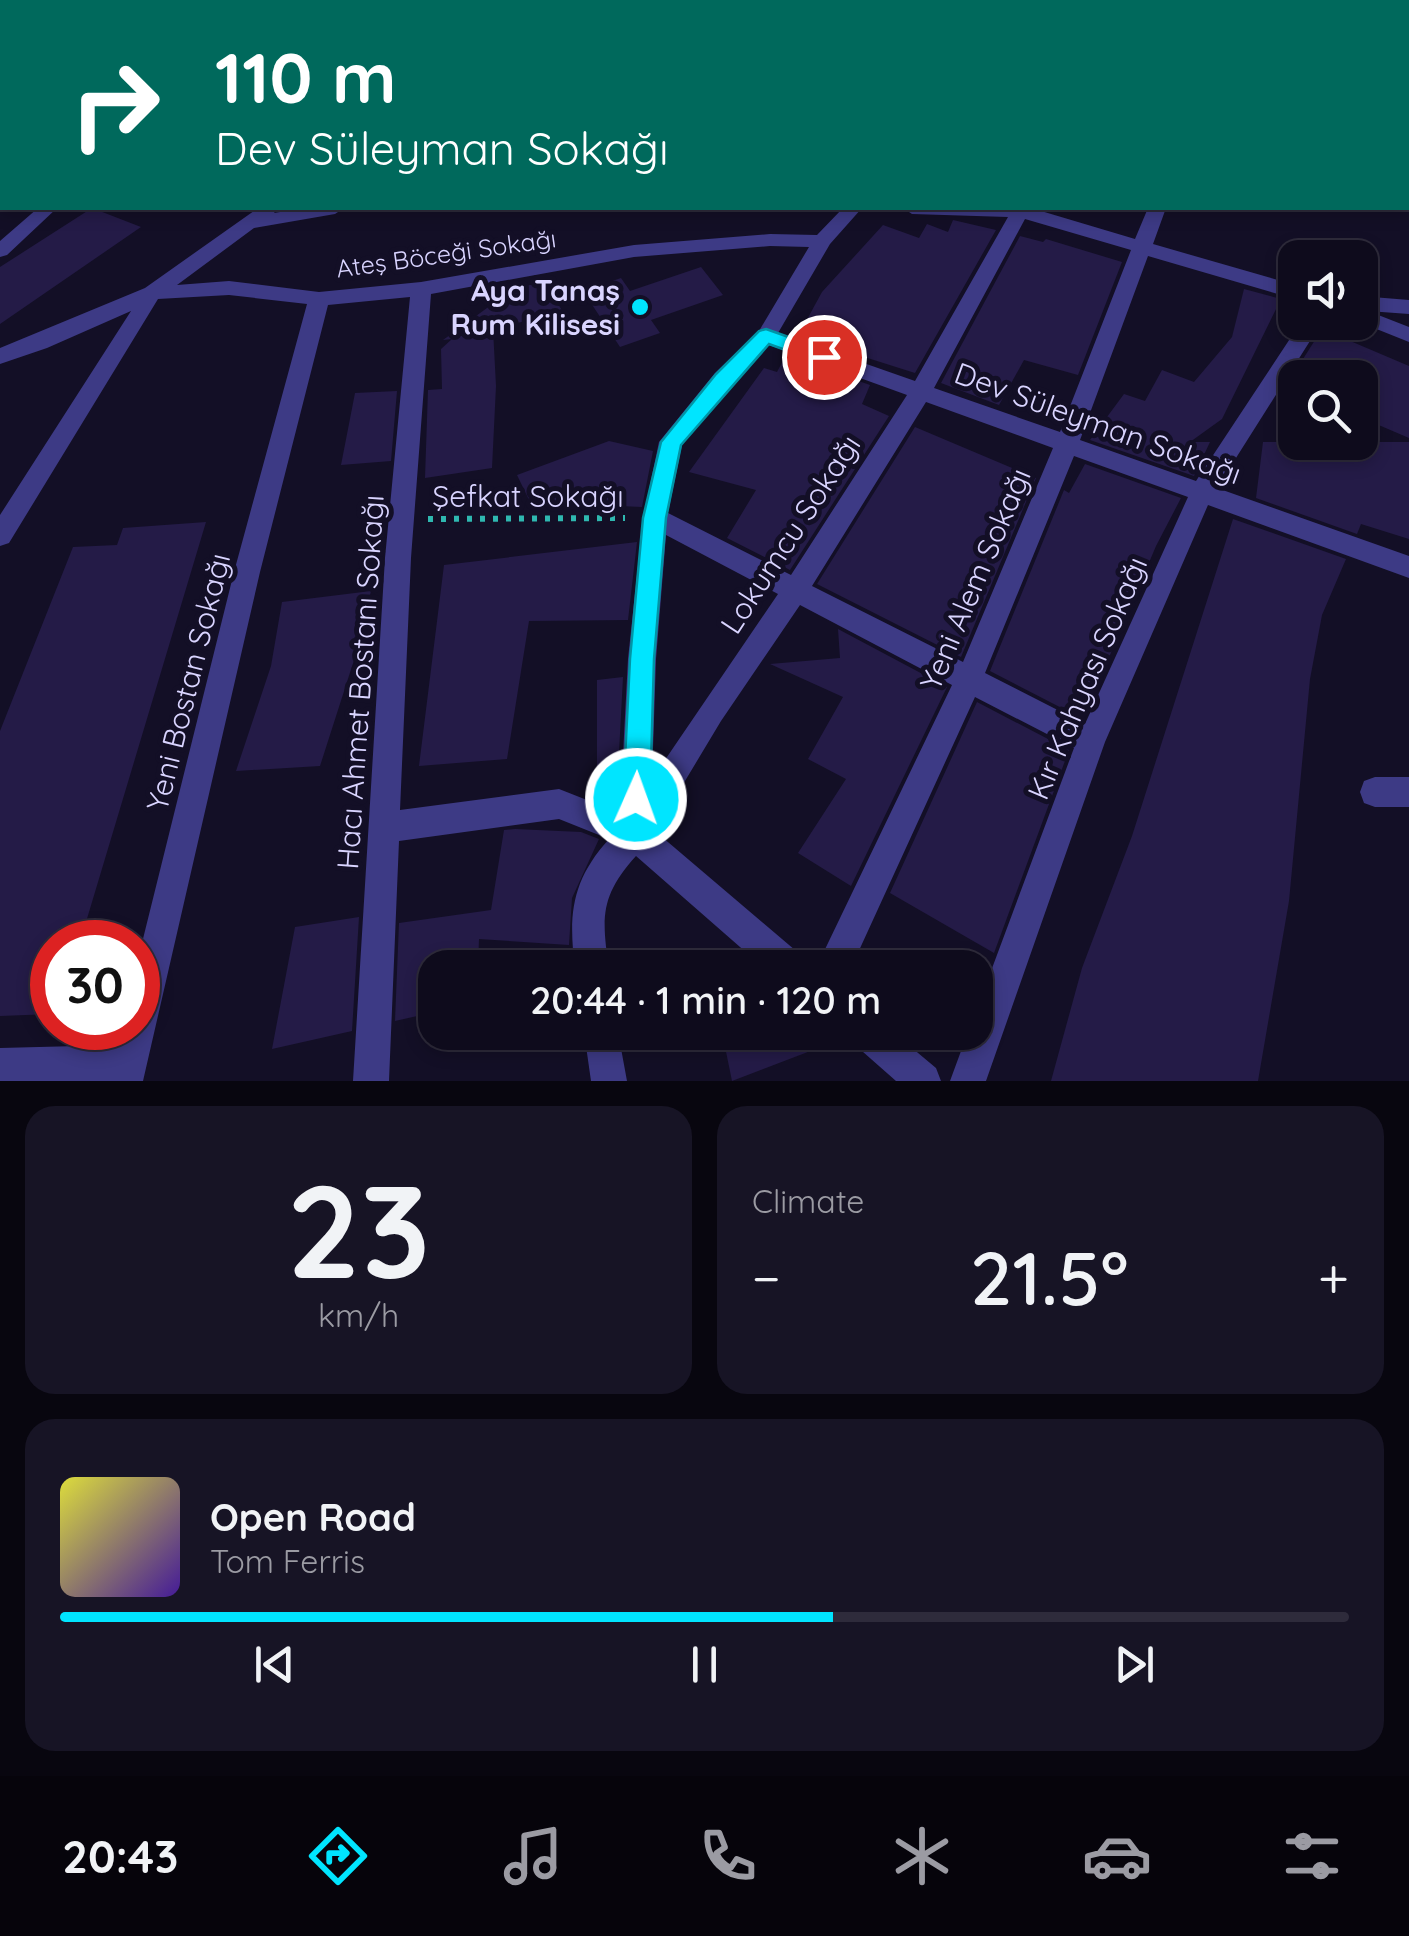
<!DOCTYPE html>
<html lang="en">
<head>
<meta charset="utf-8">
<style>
  :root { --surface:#0e0b1c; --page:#171425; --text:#f1f3f6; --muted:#9b9ba3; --line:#2e2b3b; --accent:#00e5ff }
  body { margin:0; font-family:Quicksand,sans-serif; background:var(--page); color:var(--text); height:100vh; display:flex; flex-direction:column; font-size:38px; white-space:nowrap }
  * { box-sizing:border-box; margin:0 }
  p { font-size:32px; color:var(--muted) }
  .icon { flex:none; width:55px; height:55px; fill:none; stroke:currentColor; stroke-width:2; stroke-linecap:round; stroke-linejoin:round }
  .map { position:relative; height:1081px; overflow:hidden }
  .panel { display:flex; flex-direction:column; gap:25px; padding:25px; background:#08060f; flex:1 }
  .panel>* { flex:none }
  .hud { position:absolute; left:0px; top:0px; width:1410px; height:210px; box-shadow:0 5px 15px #0003,0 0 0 2px var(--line); background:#00695c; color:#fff; overflow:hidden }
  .tools { position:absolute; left:1278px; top:240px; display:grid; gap:20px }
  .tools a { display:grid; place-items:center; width:100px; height:100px; border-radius:20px; background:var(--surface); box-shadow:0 5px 15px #0003,0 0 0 2px var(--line); font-size:50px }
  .speed { position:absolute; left:30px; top:920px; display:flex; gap:20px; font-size:50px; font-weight:700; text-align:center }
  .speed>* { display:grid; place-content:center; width:130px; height:130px; border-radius:50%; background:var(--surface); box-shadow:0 5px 15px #0003,0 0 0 2px var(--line); line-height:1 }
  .speed .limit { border:15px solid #d22; background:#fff; color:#111 }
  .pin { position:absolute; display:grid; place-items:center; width:85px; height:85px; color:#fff; margin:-42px; border:5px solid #fff; border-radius:50%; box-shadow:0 2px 10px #0007 }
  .me { position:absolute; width:110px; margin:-55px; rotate:2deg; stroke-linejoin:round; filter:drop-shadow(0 0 8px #0008) }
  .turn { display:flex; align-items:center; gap:35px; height:210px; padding:0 50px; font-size:45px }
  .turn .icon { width:130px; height:130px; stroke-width:2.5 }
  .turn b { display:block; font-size:70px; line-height:85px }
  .big { font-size:75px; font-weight:600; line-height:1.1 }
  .panel .widget { flex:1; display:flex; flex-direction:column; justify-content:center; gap:15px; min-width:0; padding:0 35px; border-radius:30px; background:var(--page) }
  .panel .dial { align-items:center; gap:0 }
  .dial b { font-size:130px; line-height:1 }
  .song { display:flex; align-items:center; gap:30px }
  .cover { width:120px; height:120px; border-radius:15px; background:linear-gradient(135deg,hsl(60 70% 55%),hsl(260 70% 35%)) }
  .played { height:10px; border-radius:5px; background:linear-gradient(90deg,var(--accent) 60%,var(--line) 60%) }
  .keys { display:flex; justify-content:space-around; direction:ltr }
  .heat { display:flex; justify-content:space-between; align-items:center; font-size:55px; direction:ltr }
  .panel .tiles { flex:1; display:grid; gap:25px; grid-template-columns:1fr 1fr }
  .widget:last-child { grid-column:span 2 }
  .trip { position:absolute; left:418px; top:950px; width:575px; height:100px; border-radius:30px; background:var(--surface); box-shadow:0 5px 15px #0003,0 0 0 2px var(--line); font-weight:600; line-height:100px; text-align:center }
  .tab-bar { display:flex; height:160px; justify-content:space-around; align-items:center; background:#06040b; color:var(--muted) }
  .tab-bar .icon { width:70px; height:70px }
  .tab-bar .on { color:var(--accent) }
  .tab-bar b { font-size:45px; color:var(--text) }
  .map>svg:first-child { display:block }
  .building { fill:#241b47 }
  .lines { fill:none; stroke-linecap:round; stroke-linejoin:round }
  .path-far1 { stroke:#2fb8b0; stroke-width:4; stroke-dasharray:4 5; stroke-linecap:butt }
  .path { stroke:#2fb8b0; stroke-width:6; stroke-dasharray:5 8; stroke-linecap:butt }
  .minor { fill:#3d3a85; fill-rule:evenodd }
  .route { fill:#00e5ff; stroke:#0095a6; stroke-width:2.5 }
  .poi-dot { fill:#00e5ff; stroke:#130f26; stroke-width:4 }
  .labels { text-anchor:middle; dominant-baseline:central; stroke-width:10; stroke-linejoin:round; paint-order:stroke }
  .far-street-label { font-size:25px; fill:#d9d4ff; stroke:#130f26 }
  .poi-label { font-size:30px; font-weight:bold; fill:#d9d4ff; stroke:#130f26; text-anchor:end }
  .street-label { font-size:30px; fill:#d9d4ff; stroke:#130f26 }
</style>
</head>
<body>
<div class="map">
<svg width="1409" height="1081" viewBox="0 0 1409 1081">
  <rect width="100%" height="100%" fill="#130f26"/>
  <path class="building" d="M92 208 141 227 0 324V267Z
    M953 220 996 230 915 373 798 336 822 292 883 225 919 238 927 224 948 232Z
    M1020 236 1043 242 1046 239 1122 262 1078 375 1024 360 999 405 941 383Z
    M701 267 723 295 651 320 660 333 620 347 583 291 621 278 630 291Z
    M545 283 563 312 493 329 496 386 492 468 425 478 428 390 442 389 441 349 452 339 443 340 516 287Z
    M1244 289 1281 299 1222 419 1190 442H1210L1194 476 1090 440 1124 394 1145 401 1162 370 1194 382 1232 337Z
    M1322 329 1409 366V438L1360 417V378H1291Z
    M786 355 870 385 862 404 889 416 790 570 727 538 756 490 689 472 764 368 777 372Z
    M397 391 391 461 341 465 355 393Z
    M915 427 1036 478 961 657 817 584Z
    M609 441 653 451 642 507 530 502 517 475Z
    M1263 442H1409V539L1361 524 1357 534 1256 498Z
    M1085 464 1181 498 1156 546 1083 719 990 671 1064 490 1069 493Z
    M1233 519 1346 559 1322 615 1310 679 1289 901 1258 1081H1051L1082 968 1132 836Z
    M206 522 80 942H52V1014L0 1016V731L73 547 117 545 123 528Z
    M637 542 628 620 529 621 507 759 419 766 444 565Z
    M371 591 355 657 320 766 236 771 271 666 282 602Z
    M838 629 947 687 851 886 798 853 846 779 808 759 843 697 770 664 840 658Z
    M623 677 617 791H597V680Z
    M977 702 1069 750 994 953 890 893Z
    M515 829 581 832 599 839 572 898 569 945 479 939 478 968H435V1012L395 1021 399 923 491 910 504 830Z
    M359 917 352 1031 272 1049 295 927Z
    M722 1032H845L847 1037 732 1081Z"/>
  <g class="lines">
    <path class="path-far1" d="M189 1 217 0"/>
    <path class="path" d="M428 519 625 518"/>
    <path class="minor" d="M156 0H174L175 2H155Z
      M300 0H442L443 2H302Z
      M679 0H694L695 2H681Z
      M0 2H5L2 10H0Z
      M2 52V63L0 64V53Z
      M0 101 2 102V113L0 112Z
      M1408 105H1409V115H1408Z
      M1408 175H1409V185H1408Z
      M38 208H57L7 255 0 257V241Z
      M258 208H278L274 213 305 208H344L335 214 254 228 177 285 229 281 319 292 421 282 634 245 770 234 817 235 843 208H862L830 244 778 333 915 381 1008 217 912 214 903 208H1031L1135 239 1148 208H1166L1153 244 1295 285V299L1148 256 1080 440 1196 481 1301 322H1322L1217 488 1409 556V578L1208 505 1105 742 986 1081H950L968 1032H975V1014L1074 748 975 697 851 968H816L952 685 800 605 721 721 655 831 802 956 807 968H764L636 856C601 895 601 916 609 968H575C568 914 572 880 609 839L559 819 399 841 389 1081H353L385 558 410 297 328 305 260 572 143 1081H0V1048L116 1045 120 1028H138V959L234 572 307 304 229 295 158 299 9 543 0 546V515L131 311 47 348 0 364V348L145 288ZM1025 219 1131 250 1060 432 934 388ZM770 246 809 247 759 331 715 373 659 442 643 518 628 659 620 813 559 789 400 810 411 558 431 294 634 257ZM769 345 907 395 791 575 668 513 682 445 731 385ZM926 402 1053 448 963 662 812 586ZM1074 456 1188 497 1085 724 985 673ZM666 535 778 594 652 779 656 659Z
      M1360 296 1409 300V314L1368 311 1409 327V342L1359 322Z
      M1375 777H1409V807H1375L1364 803 1360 792 1364 781Z
      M584 1032H618L627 1081H591Z
      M849 1032H893L936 1068 941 1081H896L854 1044Z"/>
  </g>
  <path class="route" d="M766 329 831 352 834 357 824 364 769 344 681 445 666 518 654 659 650 799 646 809 636 813 627 809 623 799 630 659 643 518 661 442 716 374 759 331Z"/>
  <circle class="poi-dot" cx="640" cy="307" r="10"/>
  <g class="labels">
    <g class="far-street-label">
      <text transform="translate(446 253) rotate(-8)">Ateş Böceği Sokağı</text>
    </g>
    <g class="poi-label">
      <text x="620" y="290">Aya Tanaş<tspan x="620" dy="34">Rum Kilisesi</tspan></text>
    </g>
    <g class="street-label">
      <text transform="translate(1098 423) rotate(20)">Dev Süleyman Sokağı</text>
      <text x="528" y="496">Şefkat Sokağı</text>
      <text transform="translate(790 534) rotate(-57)">Lokumcu Sokağı</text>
      <text transform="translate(975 579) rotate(-67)">Yeni Alem Sokağı</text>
      <text transform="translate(1087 678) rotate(-67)">Kır Kahyası Sokağı</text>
      <text transform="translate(188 682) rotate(-76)">Yeni Bostan Sokağı</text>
      <text transform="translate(360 682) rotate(-86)">Hacı Ahmet Bostanı Sokağı</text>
    </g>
  </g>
</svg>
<div class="tools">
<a><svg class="icon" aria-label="sound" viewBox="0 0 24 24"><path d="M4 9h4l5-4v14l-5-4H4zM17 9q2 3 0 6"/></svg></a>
<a><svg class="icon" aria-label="search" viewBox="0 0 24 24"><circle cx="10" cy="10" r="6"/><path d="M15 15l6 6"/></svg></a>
</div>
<div class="speed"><div class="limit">30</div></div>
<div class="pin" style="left:824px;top:357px;background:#d93025"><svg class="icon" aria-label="arrive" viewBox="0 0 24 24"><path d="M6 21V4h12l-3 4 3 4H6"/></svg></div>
<svg class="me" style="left:636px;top:799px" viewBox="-20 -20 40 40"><circle r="17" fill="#00e5ff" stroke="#fff" stroke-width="3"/><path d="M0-11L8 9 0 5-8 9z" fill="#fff"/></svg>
<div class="trip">20:44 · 1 min · 120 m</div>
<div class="hud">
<div class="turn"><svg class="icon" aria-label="right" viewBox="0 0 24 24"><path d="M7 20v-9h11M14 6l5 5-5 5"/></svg><div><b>110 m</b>Dev Süleyman Sokağı</div></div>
</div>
</div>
<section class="panel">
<div class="tiles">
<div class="widget dial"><b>23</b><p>km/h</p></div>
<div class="widget"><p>Climate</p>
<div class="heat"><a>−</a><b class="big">21.5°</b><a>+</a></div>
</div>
<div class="widget">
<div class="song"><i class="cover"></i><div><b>Open Road</b><p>Tom Ferris</p></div></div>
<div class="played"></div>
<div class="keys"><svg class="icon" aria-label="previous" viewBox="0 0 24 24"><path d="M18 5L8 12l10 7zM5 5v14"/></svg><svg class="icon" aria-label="pause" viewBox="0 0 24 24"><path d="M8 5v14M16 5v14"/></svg><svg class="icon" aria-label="next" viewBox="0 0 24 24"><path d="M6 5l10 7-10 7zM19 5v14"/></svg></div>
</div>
</div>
</section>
<nav class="tab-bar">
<b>20:43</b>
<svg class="icon on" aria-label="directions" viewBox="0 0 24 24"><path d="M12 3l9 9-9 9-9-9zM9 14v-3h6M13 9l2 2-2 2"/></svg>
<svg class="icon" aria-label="music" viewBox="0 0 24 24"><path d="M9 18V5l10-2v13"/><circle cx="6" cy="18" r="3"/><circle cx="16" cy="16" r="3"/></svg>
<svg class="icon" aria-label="phone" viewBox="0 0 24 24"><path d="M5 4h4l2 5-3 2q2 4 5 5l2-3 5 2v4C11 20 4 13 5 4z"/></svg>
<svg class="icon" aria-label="climate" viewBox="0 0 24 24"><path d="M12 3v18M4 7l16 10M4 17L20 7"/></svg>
<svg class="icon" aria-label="car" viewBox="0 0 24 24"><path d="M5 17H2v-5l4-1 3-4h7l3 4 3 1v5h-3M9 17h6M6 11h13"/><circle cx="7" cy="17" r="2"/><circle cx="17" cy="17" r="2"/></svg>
<svg class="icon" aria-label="filters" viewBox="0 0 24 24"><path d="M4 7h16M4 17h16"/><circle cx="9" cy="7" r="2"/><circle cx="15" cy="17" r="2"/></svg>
</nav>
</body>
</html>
